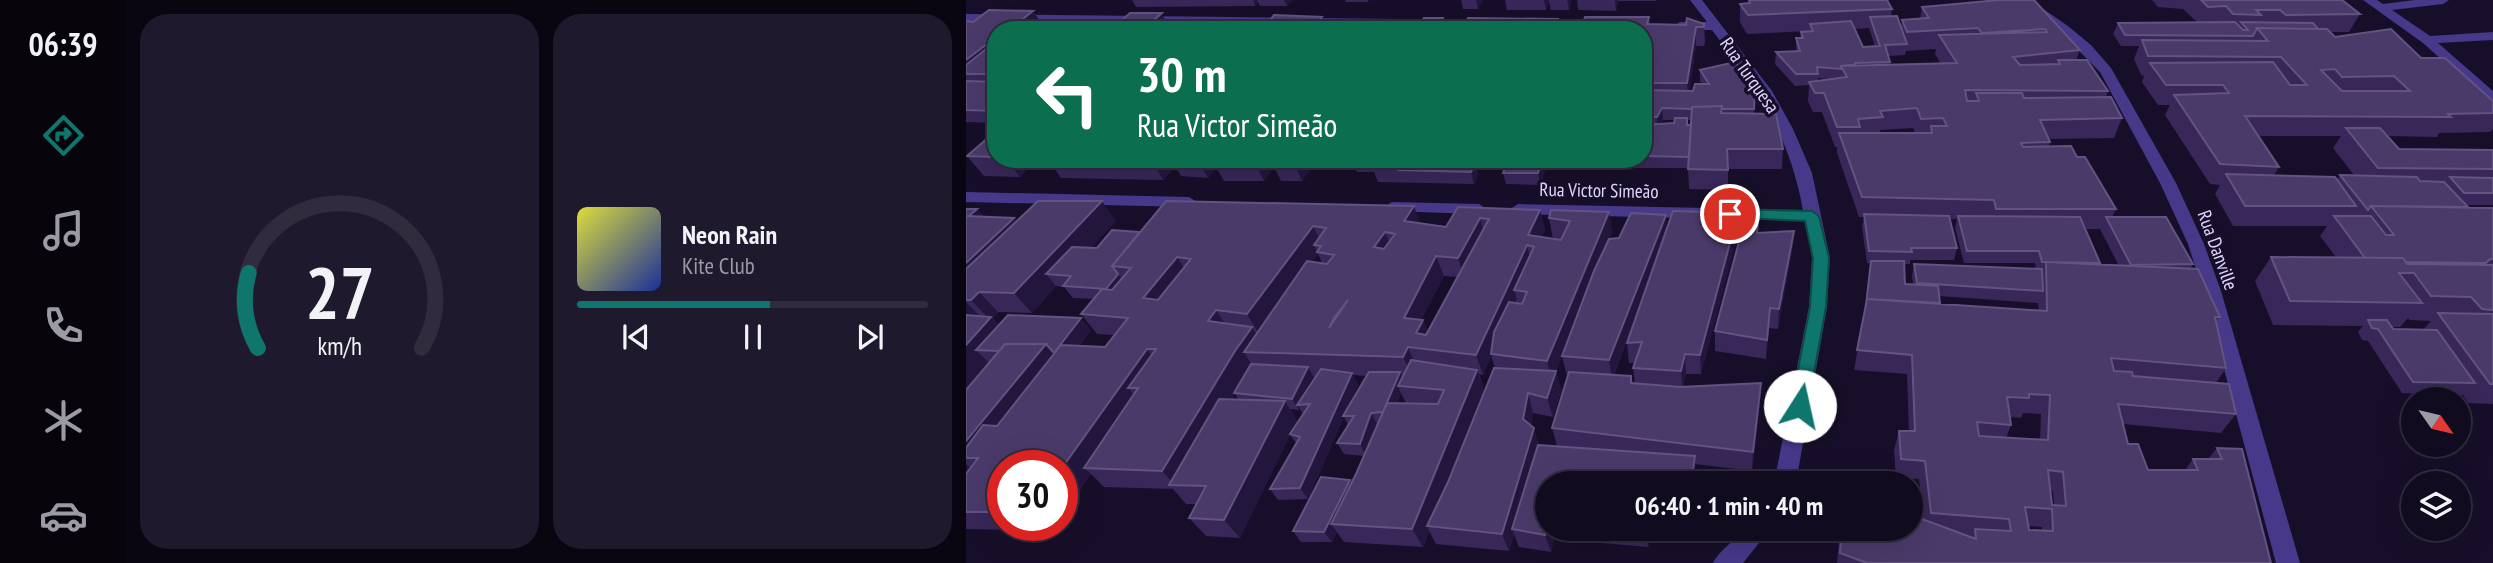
<!DOCTYPE html>
<html lang="pt">
<head>
<meta charset="utf-8">
<style>
  :root { --surface:#110b1f; --page:#1e192c; --text:#f1f3f6; --muted:#9c9ba4; --line:#302b3d; --accent:#0f766e }
  body { margin:0; font-family:"PT Sans Narrow",sans-serif; background:var(--page); color:var(--text); height:100vh; display:flex; flex-direction:column; font-size:26px; white-space:nowrap }
  * { box-sizing:border-box; margin:0 }
  p { font-size:23px; color:var(--muted) }
  .icon { flex:none; width:38px; height:38px; fill:none; stroke:currentColor; stroke-width:2; stroke-linecap:round; stroke-linejoin:round }
  .map { position:relative; flex:1; overflow:hidden }
  .side { display:flex; flex-direction:column; gap:14px; padding:14px; background:#090611; width:840px }
  .side>* { flex:none }
  .hud { position:absolute; left:21px; top:21px; width:665px; height:147px; border-radius:28px; box-shadow:0 7px 28px #0002,0 0 0 2px var(--line); background:#0b6e4f; color:#fff; overflow:hidden }
  .needle { width:46px; rotate:124deg }
  .controls { position:absolute; left:1435px; top:387px; display:grid; gap:14px }
  .controls a { display:grid; place-items:center; width:70px; height:70px; border-radius:50%; background:var(--surface); box-shadow:0 7px 28px #0002,0 0 0 2px var(--line); font-size:35px }
  .speed { position:absolute; left:21px; top:450px; display:flex; gap:14px; font-size:35px; font-weight:700; text-align:center }
  .speed>* { display:grid; place-content:center; width:91px; height:91px; border-radius:50%; background:var(--surface); box-shadow:0 7px 28px #0002,0 0 0 2px var(--line); line-height:1 }
  .speed .limit { border:10px solid #d22; background:#fff; color:#111 }
  .pin { position:absolute; display:grid; place-items:center; width:60px; height:60px; color:#fff; margin:-30px; border:4px solid #fff; border-radius:50%; box-shadow:0 2px 7px #0007 }
  .me { position:absolute; width:77px; margin:-38px; rotate:10deg; stroke-linejoin:round; filter:drop-shadow(0 0 5px #0008) }
  .turn { display:flex; align-items:center; gap:24px; height:147px; padding:0 35px; font-size:32px }
  .turn .icon { width:91px; height:91px; stroke-width:2.5 }
  .turn b { display:block; font-size:49px; line-height:60px }
  .side .tile { flex:1; display:flex; flex-direction:column; justify-content:center; gap:10px; min-width:0; padding:0 24px; border-radius:28px; background:var(--page) }
  .side .dial { align-items:center; gap:0 }
  .dial svg { height:182px; overflow:visible; fill:none; stroke:var(--line); stroke-width:7; stroke-linecap:round; text-anchor:middle }
  .dial text { fill:var(--text); stroke:none }
  .song { display:flex; align-items:center; gap:21px }
  .cover { width:84px; height:84px; border-radius:10px; background:linear-gradient(135deg,hsl(60 70% 55%),hsl(230 70% 35%)) }
  .played { height:7px; border-radius:4px; background:linear-gradient(90deg,var(--accent) 55%,var(--line) 55%) }
  .keys { display:flex; justify-content:space-around; direction:ltr }
  .side .tiles { flex:1; display:grid; gap:14px; grid-template-columns:repeat(2,1fr) }
  .trip { position:absolute; left:569px; top:471px; width:388px; height:70px; border-radius:35px; background:var(--surface); box-shadow:0 7px 28px #0002,0 0 0 2px var(--line); font-weight:600; line-height:70px; text-align:center }
  main { display:flex; flex:1; min-height:0 }
  .menu { display:flex; flex-direction:column; width:126px; justify-content:space-around; align-items:center; background:#07040c; color:var(--muted) }
  .menu .icon { width:49px; height:49px }
  .menu .active { color:var(--accent) }
  .menu b { font-size:32px; color:var(--text) }
  .map>svg:first-child { display:block }
  .lines { fill:none; stroke-linecap:round; stroke-linejoin:round }
  .minor { fill:#47388a; fill-rule:evenodd }
  .wall { fill:#382758; fill-rule:evenodd }
  .shaded-wall { fill:#23163d }
  .building { fill:#4a3a6a; stroke:#625381; stroke-width:2; fill-rule:evenodd }
  .route { fill:#0f766e; stroke:#0a4d48; stroke-width:2 }
  .labels { text-anchor:middle; dominant-baseline:central; stroke-width:7; stroke-linejoin:round; paint-order:stroke }
  .street-label { font-size:19px; fill:#e2d7ff; stroke:#170f29 }
</style>
</head>
<body>
<main>
<nav class="menu">
<b>06:39</b>
<svg class="icon active" aria-label="directions" viewBox="0 0 24 24"><path d="M12 3l9 9-9 9-9-9zM9 14v-3h6M13 9l2 2-2 2"/></svg>
<svg class="icon" aria-label="music" viewBox="0 0 24 24"><path d="M9 18V5l10-2v13"/><circle cx="6" cy="18" r="3"/><circle cx="16" cy="16" r="3"/></svg>
<svg class="icon" aria-label="phone" viewBox="0 0 24 24"><path d="M5 4h4l2 5-3 2q2 4 5 5l2-3 5 2v4C11 20 4 13 5 4z"/></svg>
<svg class="icon" aria-label="climate" viewBox="0 0 24 24"><path d="M12 3v18M4 7l16 10M4 17L20 7"/></svg>
<svg class="icon" aria-label="car" viewBox="0 0 24 24"><path d="M5 17H2v-5l4-1 3-4h7l3 4 3 1v5h-3M9 17h6M6 11h13"/><circle cx="7" cy="17" r="2"/><circle cx="17" cy="17" r="2"/></svg>
</nav>
<section class="side">
<div class="tiles">
<div class="tile dial"><svg viewBox="0 0 100 80">
<path d="M14 69A42 42 0 1 1 86 69"/>
<path d="M14 69A42 42 0 0 1 10 36" stroke="#0f766e"/>
<text x="50" y="56" font-size="32" font-weight="700">27</text>
<text x="50" y="72" font-size="11">km/h</text>
</svg></div>
<div class="tile">
<div class="song"><i class="cover"></i><div><b>Neon Rain</b><p>Kite Club</p></div></div>
<div class="played"></div>
<div class="keys"><svg class="icon" aria-label="previous" viewBox="0 0 24 24"><path d="M18 5L8 12l10 7zM5 5v14"/></svg><svg class="icon" aria-label="pause" viewBox="0 0 24 24"><path d="M8 5v14M16 5v14"/></svg><svg class="icon" aria-label="next" viewBox="0 0 24 24"><path d="M6 5l10 7-10 7zM19 5v14"/></svg></div>
</div>
</div>
</section>
<div class="map">
<svg width="1527" height="563" viewBox="0 0 1527 563">
  <rect width="100%" height="100%" fill="#170f29"/>
  <g class="lines">
    <path class="minor" d="M724 0H736L806 91 827 129 846 173 864 258 861 307 830 483H808L843 307 846 258 840 221 552 214 544 209 552 204 837 210C822 131 793 92 746 30H714L708 26 714 22H741Z
      M1050 0H1064L1102 26 1125 45 1145 68 1210 183 1238 244 1255 291 1334 563H1310L1237 291 1222 244 1194 183 1134 72 1094 32Z
      M1397 0H1411L1417 4 1449 0H1483L1477 4 1426 10 1464 36 1527 32V40L1472 43 1527 91V102L1522 101 1457 43Z
      M0 14 522 20 528 24 522 28 0 22Z
      M571 20 641 21 647 25 641 29 567 27 565 24Z
      M0 192 223 197 231 202 223 207 0 202Z
      M426 202 513 204 521 209 513 214 420 211 418 207Z
      M779 528H805L777 563H747C753 550 770 540 779 528Z"/>
  </g>
  <path class="wall" d="M166 0H326L321 6H294L292 2 289 6 170 7Z
    M379 0H403L401 2H380Z
    M495 0H517L512 9H497Z
    M539 0H605V4L603 10H585L583 2 580 10H541Z
    M611 0H690V1H652L650 11 612 10Z
    M782 0H921L926 9 925 17 935 27 936 20 954 19 956 7 1033 0 1114 50 1110 60 1142 91 1140 97 1156 118 1148 138 1083 139 1084 142 1083 146 1111 157 1150 209 1146 217 1227 264 1224 269 1254 317 1250 322 1260 368 1250 383 1270 414 1255 433 1157 424 1162 444 1182 470H1219L1227 459H1242L1251 448 1305 563H871L874 528H945L957 519 953 479 930 478 928 450 933 431H943L941 374 888 370 898 314 905 263H901L896 226 898 217H893L871 153V147H869L856 112H847L842 101 843 85 829 86 809 64 810 52 830 51V38H834L835 32 843 31 781 34 774 22V4L781 3ZM903 28 909 46 897 47 889 29ZM970 49 969 54 975 64 924 65 922 56 939 55 940 51ZM852 78 865 79 852 81ZM947 128 949 133H914V130ZM983 219H991L989 228 998 263H1069L1070 269 948 264 946 276 947 284H939L938 264H944V260H988L991 248ZM1119 229H1134L1153 266 1133 265 1134 263ZM973 296 1072 303 1073 311 974 304ZM1057 413 1075 414 1074 440 1040 438 1045 425 1044 417 1055 418ZM1084 490 1087 491 1088 505H1086ZM1063 526 1076 527V531L1063 530Z
    M1186 0H1376L1394 14 1383 32H1365L1369 37 1455 58 1527 101V129L1524 132 1473 133 1471 137 1421 136 1433 149 1527 150V205H1500L1502 207 1527 208V404L1502 403 1497 395 1436 393 1402 341 1396 340 1392 332 1397 326 1307 325 1289 281 1305 257H1370L1354 236 1361 226H1267L1249 194 1254 185 1244 184 1199 115 1204 105H1192L1176 82 1178 76 1175 75 1168 59 1173 46H1155L1147 34 1152 23 1231 22 1217 9 1192 7ZM1292 136H1375L1367 148 1388 175H1374L1371 180 1308 175 1313 167ZM1442 318 1444 320 1465 321 1457 330 1427 329 1426 327H1434Z
    M67 11 75 23H95L99 30H30V123L0 122V21L7 22Z
    M683 17 684 25H720L738 24 739 43 738 46H730L723 91H727L736 84 734 81V70L789 90 788 113 817 149 816 169H762V190L723 189 722 168H670L669 159H677V30ZM697 120H709L708 123 694 124ZM721 120H726L725 125H722Z
    M30 131V159H71L54 177 18 176 1 156Z
    M82 159H256L242 178 215 176 209 166 197 180 95 178Z
    M260 159H384L378 169H344L336 181H315L308 167 298 181H258L251 169Z
    M386 159H511L510 162H507H509L512 174 508 184 412 182 408 172H391Z
    M613 159H656L653 170 615 168Z
    M581 164 574 185 540 184 537 173Z
    M492 207 574 210 579 230 575 237 595 240 587 239 583 218 643 212 646 232 643 239 701 229 772 213V233L735 374H720L717 387 795 383 794 402 786 471 729 464 730 475 729 483H581V528H686L682 547 588 539 585 552 553 547 548 534 543 551 470 544 463 531 457 547 378 542 371 532 366 542H335L327 531 385 482 398 456 378 454 371 443 382 425 378 417 342 499 312 500 304 489 330 443 324 435 274 538 240 536 223 518 230 504H220L207 489 138 487 125 474 112 493H106L96 509V466H37V525H96L103 520 96 531 0 529V390L24 362H22L0 388V209H11L18 217 48 218 50 221H150L125 248H131L174 232 454 223 480 227ZM352 254 356 263 346 261ZM478 276 492 277 462 332 457 320H455ZM90 286 98 287 107 298 127 299 115 314 131 334 148 335 139 347 113 346 125 330 33 325 27 318 32 312 66 313ZM667 324 661 343 663 363H669L667 368 669 384 667 383 665 376 648 375ZM604 337 596 356 601 376H602L586 428 591 446 573 445 565 425 567 413 587 417 595 391 590 371ZM525 356 529 368 480 486 518 390 513 374 517 375ZM387 375 401 376 382 407 392 385ZM435 393 440 403H431ZM269 394 273 400 266 399ZM324 409 333 410 334 409 337 415 327 430 331 421Z
    M792 223V233L828 231 826 251 812 329 803 328 800 359 749 351V331Z"/>
  <path class="shaded-wall" d="M287 0H291L292 2 289 6Z
    M318 0H326L321 6Z
    M510 0H517L512 9Z
    M578 0H583V2L580 10Z
    M601 0H605V4L603 10Z
    M649 0H652L650 11Z
    M67 11 79 29 53 22Z
    M196 13 201 24 205 21 210 30H193L188 20Z
    M356 17 361 30 348 29Z
    M477 18 480 30H471Z
    M592 19 594 30H589Z
    M95 23 99 30H87Z
    M730 27V46L722 102 721 83Z
    M30 37V67L0 74V60Z
    M696 108 697 120 691 129V117Z
    M40 159H71L54 177Z
    M186 159H215L208 164 209 166 197 180 185 160Z
    M240 159H256L242 178 235 166Z
    M299 159H306L308 167 298 181 292 169Z
    M328 159H339L344 169 336 181 327 161Z
    M374 159H384L378 169Z
    M432 159H449L433 170 430 162Z
    M499 159H506L507 162 502 172 498 162Z
    M576 159H580L581 164 574 185 572 173Z
    M652 159H656L653 170Z
    M509 162 512 174 508 184 505 172Z
    M136 201 150 221 100 276 80 274 90 286 66 313 48 293Z
    M448 206 455 226 438 221Z
    M11 209 21 221 0 219Z
    M574 210 579 230 569 250 562 235Z
    M643 212 646 232 586 381 581 361Z
    M772 213V233L735 374 734 355Z
    M700 215 701 235 646 379 643 360Z
    M48 218 64 238 0 287V263Z
    M514 218 519 238 498 278 492 258Z
    M347 226 357 246 348 245 352 254 293 334 281 314Z
    M828 231 826 251 812 329 813 309Z
    M419 232 427 252 408 247Z
    M561 245 566 266 548 290 551 299 517 375 510 355Z
    M470 256 478 276 446 338 438 318Z
    M211 257 225 278 192 318 177 298Z
    M152 274 161 286 149 301 140 289Z
    M13 292 32 312 27 318 45 337 10 350 22 362 0 388V345L23 319 5 300Z
    M0 302 18 320 0 330Z
    M804 308 803 328 800 359 801 340Z
    M250 310 263 330 242 321Z
    M115 318 125 330 19 464 12 458H0V441L80 344Z
    M457 320 465 340 450 333Z
    M286 327 299 347 278 352 286 365 216 486H210L196 471 269 351Z
    M442 347 450 367 446 377 437 357Z
    M181 349 196 368 172 388H162L174 402 118 468 125 474 112 493 96 479V468Z
    M719 354 720 374 717 391 715 371Z
    M342 367 349 379 331 405 334 409 333 410 326 399Z
    M511 370 518 390 465 526H461L463 530 457 547 446 529Z
    M590 371 595 391 587 417 581 398Z
    M434 372 439 383 432 386 435 393 423 423 417 412Z
    M386 373 392 385 342 499 334 488Z
    M795 383 794 402 786 471 787 452Z
    M562 393 567 413 563 439 557 419Z
    M319 401 331 421 274 538 258 520Z
    M405 413 411 424 400 456 394 444Z
    M568 428 573 447 546 529 548 534 543 551 536 534Z
    M729 456 730 475 729 483H725Z
    M0 464 12 474 0 488Z
    M384 480 391 491 365 524 371 532 366 542 358 532Z
    M96 484 106 493 96 509Z
    M96 514 103 520 96 531 89 525H96Z
    M581 525V528H584L588 539 585 552 579 535Z
    M680 528H686L682 547Z"/>
  <path class="building" d="M783 0H921L926 9 782 15 774 4 784 3Z
    M1033 0H1068L1114 50 1047 57 1054 65 1094 64 1092 60H1121L1142 91 999 90 1001 101H1013L1010 93H1056L1058 98 1145 97 1156 118 1074 120 1084 142 1055 143 1057 147 1105 146 1111 157H1119L1150 209H1030L1028 200 896 197 873 133H966L965 126H981L977 118 955 119 951 108 914 111 917 117 892 119 894 127H871L858 93H849L843 82 881 77 875 66 991 63 973 35 1081 32 1079 29 1016 33 1012 28 941 32 936 20 963 18 956 7Z
    M1235 0H1376L1394 14 1320 15 1314 10H1290L1295 15 1267 14 1260 6 1242 7Z
    M23 10 67 11 53 22 95 23 87 30H44L49 26H44L39 30H30V37L0 60V21L7 22Z
    M164 13H196L188 20 205 21 196 30H145Z
    M308 15 356 17 348 29 344 30H297Z
    M931 16 941 44 919 45 924 62 889 63V65L875 66V69L851 67 852 74H830L810 52 834 51 830 38H837L835 32 847 31 844 24 885 21 897 47 914 46 904 17Z
    M619 17H683L681 24 720 25 721 18 738 24V27H730L721 83H677V30L616 29Z
    M458 18H477L471 30H451Z
    M502 18 592 19 589 30H497Z
    M282 22H302L297 30H275Z
    M1269 22 1277 30H1282L1275 22 1347 23 1352 29 1291 28 1287 36 1159 35 1152 23Z
    M416 26 448 27 447 30H414Z
    M348 27H376L374 30H347Z
    M1291 28 1361 29 1369 37 1425 29 1455 58H1479L1527 101V113L1482 114 1485 117 1279 116 1313 167 1254 164 1208 95 1263 93 1257 85H1200L1184 63 1307 62 1324 85H1341L1315 57 1182 56 1176 40 1302 41ZM1369 69 1376 77 1428 76 1444 91H1376L1355 70Z
    M30 41V74H0V65Z
    M769 62 789 90 788 109H756V106L726 107V109L696 108 691 117H677V90L727 91 729 84H743L734 70Z
    M0 81 30 82V111L0 110Z
    M756 106 755 113 810 114 817 149H761L762 170 722 169 726 107Z
    M709 118H721V125H725L723 157 677 156V125L708 123Z
    M1380 128H1414L1433 149 1527 150V169L1412 168Z
    M30 131V157L1 156Z
    M135 159H186L185 160Z
    M212 159H240L235 166 208 164Z
    M260 159H299L292 169H251Z
    M307 159H328L327 161H306Z
    M406 159H432L430 162H404Z
    M439 159H499L498 162H509L505 172 433 170Z
    M543 159H576L572 173H537Z
    M1260 174 1369 177 1390 206H1279Z
    M1374 175 1451 177 1454 181 1478 182 1502 207 1405 206 1402 210Z
    M1484 177 1527 178V193H1498Z
    M72 201H136L48 293 13 292 5 300H0V269Z
    M200 201 448 206 438 221 480 227 492 207 574 210 562 235 595 240 604 221 583 218 585 210 643 212 581 361 525 354 528 332 543 302 556 304 561 292 548 290 568 247 561 245 510 355 442 347 437 357 278 352 341 261 361 264 368 255 351 252 355 246 348 245 360 228 347 226 281 314 250 310 242 321 286 327 269 351 196 471 118 468 172 388H162L190 349H181L96 468V466H37V512H0V474L12 458H0V448L17 425 31 426 95 345 139 347 162 318 115 314 136 289 146 290 165 268 146 266ZM514 218 523 219 460 335 450 333 457 320 438 318 470 256 492 258ZM419 232 429 234 418 249 408 247ZM211 257 225 259 192 300 177 298ZM382 300 363 328 368 318Z
    M1405 206 1527 208V259H1524L1520 263 1440 262 1437 258H1399L1368 216H1405L1420 235H1428Z
    M0 209H11L3 216H0Z
    M707 211 772 213 734 355 719 354 715 371 667 368 676 342 661 343Z
    M665 213 700 215 643 360 596 356 628 271 643 239 653 238Z
    M898 214 983 216 991 248H945L946 252 903 251Z
    M0 216 48 218 0 263Z
    M992 216 1114 217 1134 263 1076 262 1073 251H1001Z
    M1140 217H1200L1227 264 1165 265Z
    M778 223H792L791 233 828 231 813 309 804 308 801 340 749 331Z
    M146 230 174 232 146 266 152 274 140 289 97 286 105 276 80 274 106 247 131 248Z
    M1305 257 1437 258 1441 264 1527 265V310L1516 309 1505 297 1465 296 1448 273H1433L1456 303 1324 301Z
    M905 261H938L939 284 972 286 974 303 901 299 900 305Z
    M1080 262 1232 269 1254 317H1249L1260 368 1145 358 1148 371 1166 372 1167 376 1263 384 1270 414 1152 404 1162 444H1172L1182 470H1232L1227 459H1256L1251 448 1276 449 1305 563H901L874 553 876 528H945V515L1010 539 1009 529 1045 531 1043 519 965 513 959 461 935 459 933 431H949L946 355 891 350 901 299 1081 311ZM1063 394 1084 395 1082 440 1013 436 1011 422 1045 425 1041 397 1063 398ZM1082 470 1097 472 1100 506 1086 505ZM1059 507 1086 509 1087 531 1063 530Z
    M948 264 1076 269 1077 291 951 283Z
    M1472 313 1527 314V384H1524Z
    M0 315 25 317 0 345Z
    M42 315 115 318 88 353 80 344H39L33 351 10 350Z
    M1402 320H1421L1427 329 1471 330 1509 383 1447 382 1412 329 1406 328Z
    M39 344H80L0 441V390Z
    M445 360 511 370 446 529 365 524 390 474 421 403 472 404 478 390 432 386Z
    M285 364 342 367 326 399 268 393Z
    M528 368 590 371 581 398 562 393 557 419 568 428 536 534 461 526 482 482Z
    M355 369 386 373 334 488 304 489 334 437 324 434 344 404 331 405Z
    M403 372H434L417 412 405 413 394 444 371 443 388 416H377Z
    M603 372 665 376V383L714 387 795 383 787 452 586 428Z
    M253 399 319 401 258 520 223 518 240 486 203 485Z
    M572 445 729 456 725 483H581V525L579 535 546 529Z
    M355 477 384 480 358 532 327 531Z"/>
  <path class="route" d="M764 209 846 211 853 216 863 258 860 307 841 411 834 413 828 411 825 406 844 307 847 258 839 221 759 217 757 214Z"/>
  <g class="labels">
    <g class="street-label">
      <text transform="translate(784 75) rotate(55)">Rua Turquesa</text>
      <text transform="translate(633 190) rotate(1)">Rua Victor Simeão</text>
      <text transform="translate(1252 250) rotate(70)">Rua Danville</text>
    </g>
  </g>
</svg>
<div class="controls">
<a><svg class="needle" viewBox="-14 -14 28 28"><path d="M0-13l5 13h-10z" fill="#e53935"/><path d="M0 13l5-13h-10z" fill="#9c9ba4"/></svg></a>
<a><svg class="icon" aria-label="layers" viewBox="0 0 24 24"><path d="M12 4l9 5-9 5-9-5zM3 14l9 5 9-5"/></svg></a>
</div>
<div class="speed"><div class="limit">30</div></div>
<div class="pin" style="left:764px;top:214px;background:#d93025"><svg class="icon" aria-label="arrive" viewBox="0 0 24 24"><path d="M6 21V4h12l-3 4 3 4H6"/></svg></div>
<svg class="me" style="left:834px;top:406px" viewBox="-20 -20 40 40"><circle r="19" fill="#fff"/><path d="M0-13L10 11 0 6-10 11z" fill="#0f766e"/></svg>
<div class="trip">06:40 · 1 min · 40 m</div>
<div class="hud">
<div class="turn"><svg class="icon" aria-label="left" viewBox="0 0 24 24"><path d="M17 20v-9H6M10 6l-5 5 5 5"/></svg><div><b>30 m</b>Rua Victor Simeão</div></div>
</div>
</div>
</main>
</body>
</html>
